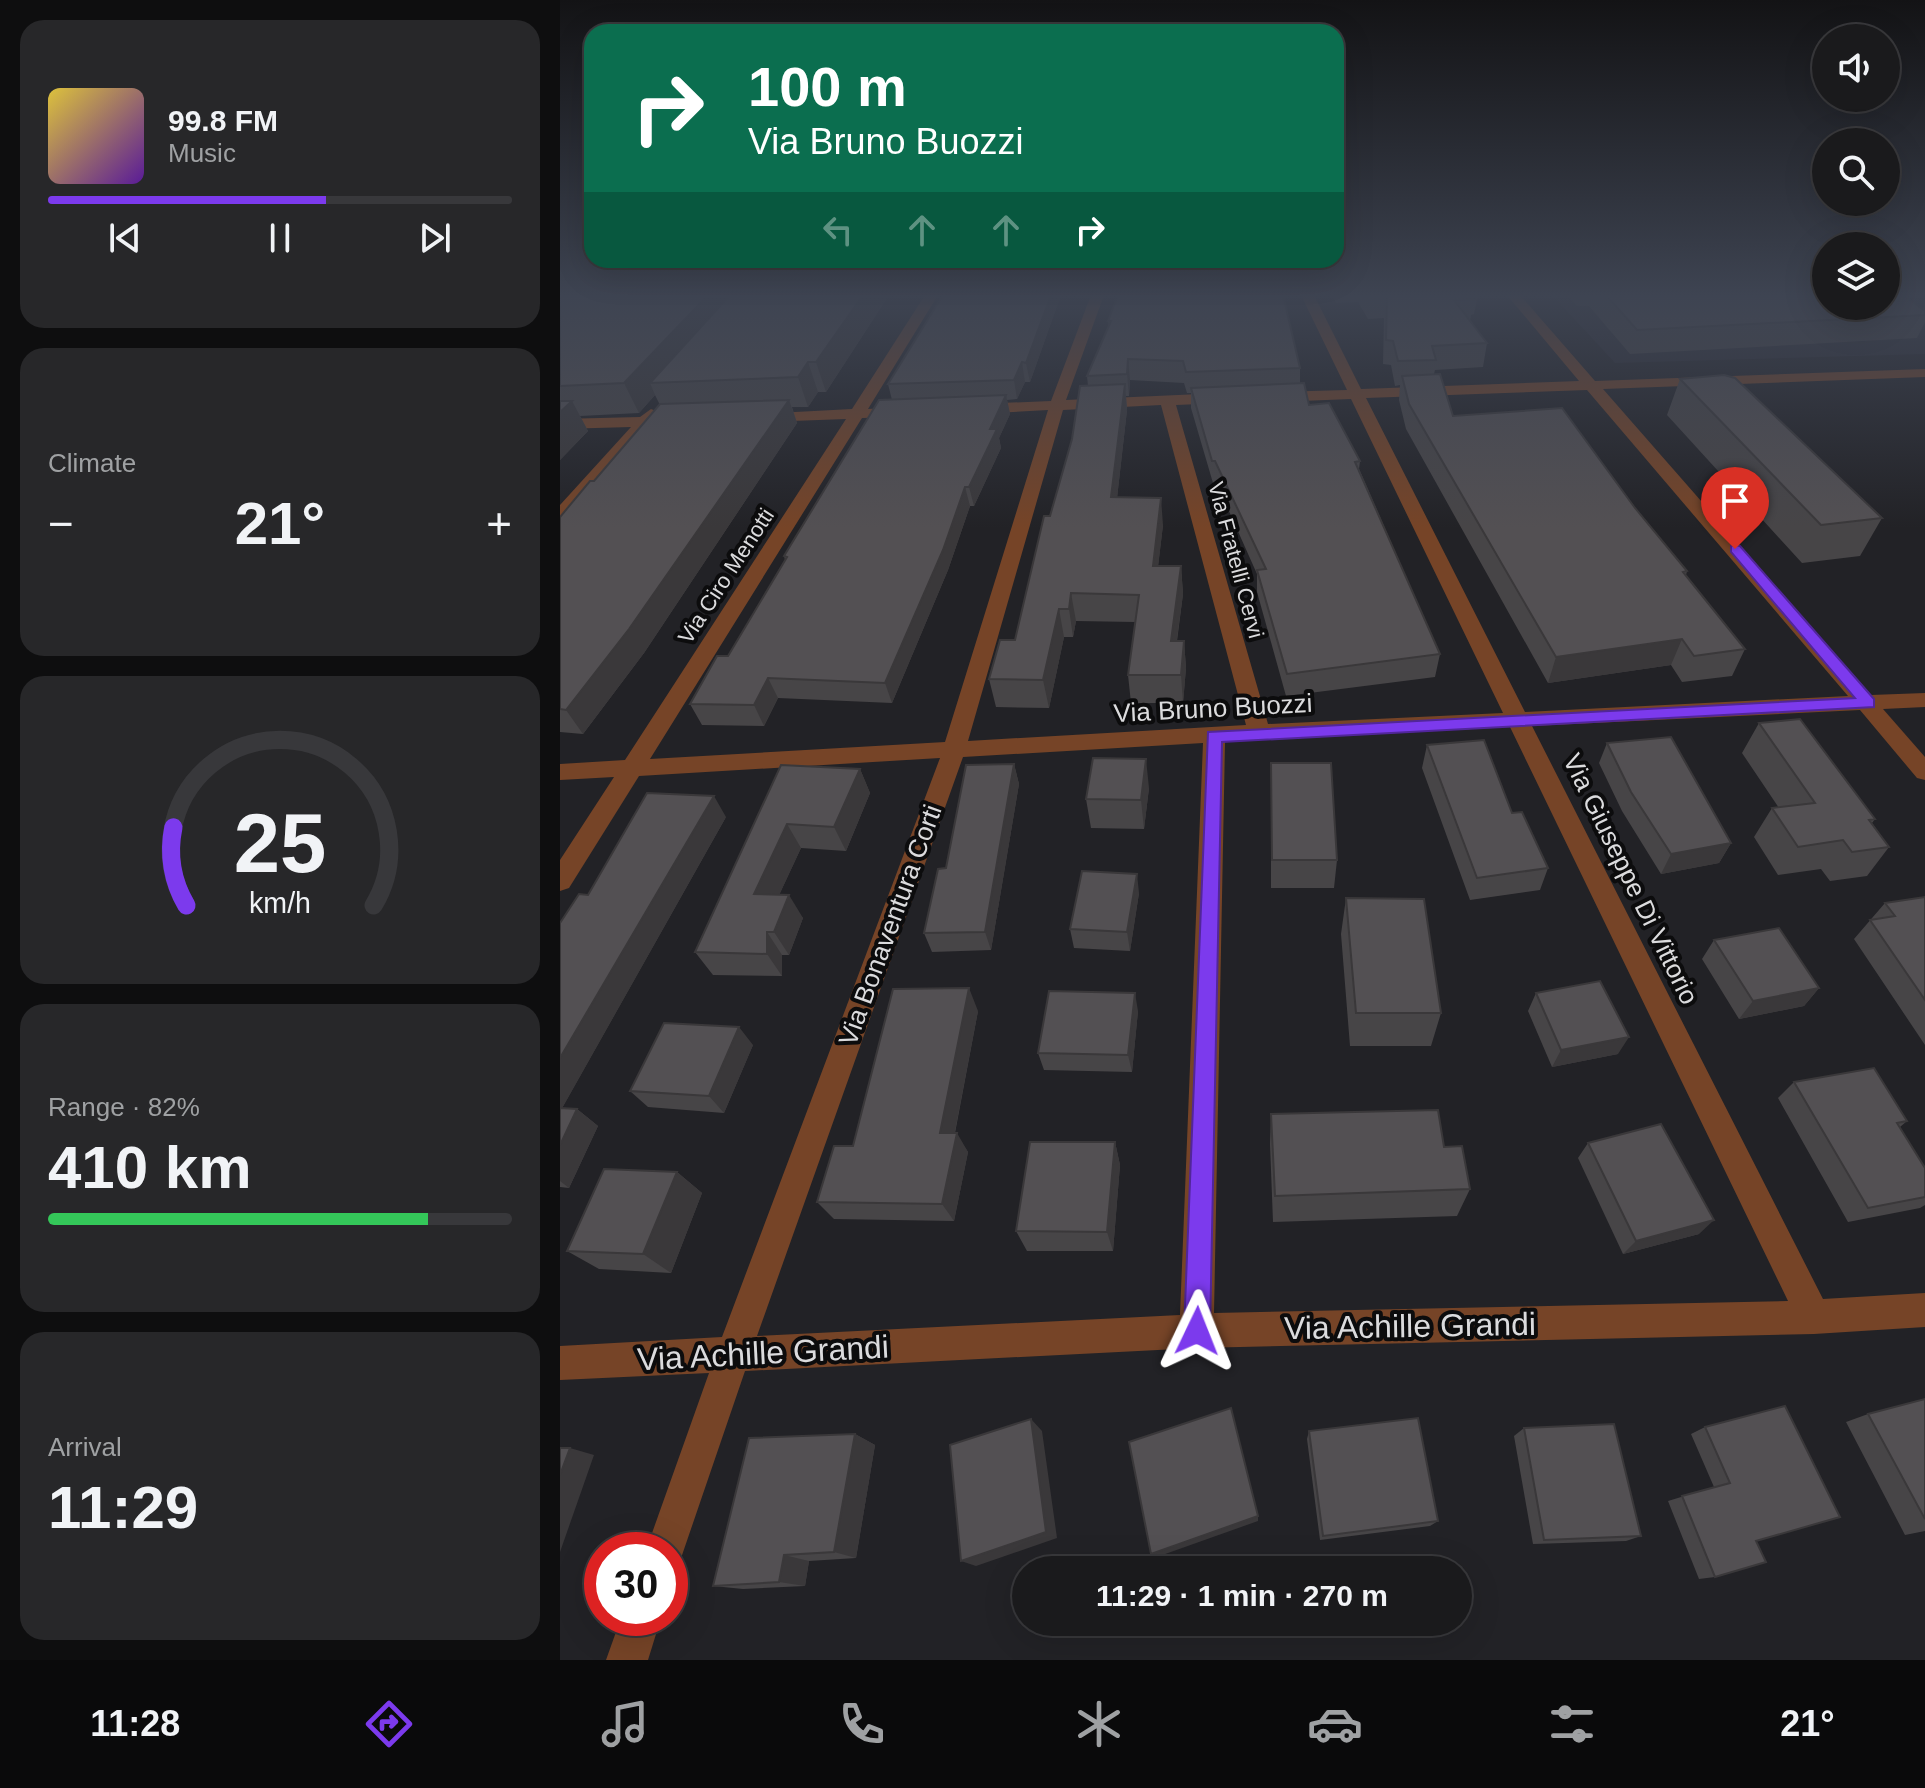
<!DOCTYPE html>
<html lang="en">
<head>
<meta charset="utf-8">
<style>
  :root { --surface:#1a1a1c; --page:#272729; --text:#f1f3f6; --muted:#9fa1a3; --line:#38383b; --accent:#7c3aed }
  body { margin:0; font-family:Arial,sans-serif; background:var(--page); color:var(--text); height:100vh; display:flex; flex-direction:column; font-size:30px; white-space:nowrap }
  * { box-sizing:border-box; margin:0 }
  p { font-size:26px; color:var(--muted) }
  .icon { flex:none; width:44px; height:44px; fill:none; stroke:currentColor; stroke-width:2; stroke-linecap:round; stroke-linejoin:round }
  .map { position:relative; flex:1; overflow:hidden }
  .side { display:flex; flex-direction:column; gap:20px; padding:20px; background:#0e0e0f; width:560px }
  .side>* { flex:none }
  .hud { position:absolute; left:24px; top:24px; width:760px; height:244px; border-radius:24px; box-shadow:0 8px 32px #0002,0 0 0 2px var(--line); background:#0b6e4f; color:#fff; overflow:hidden }
  .controls { position:absolute; left:1252px; top:24px; display:grid; gap:16px }
  .controls a { display:grid; place-items:center; width:88px; height:88px; border-radius:50%; background:var(--surface); box-shadow:0 8px 32px #0002,0 0 0 2px var(--line); font-size:40px }
  .speed { position:absolute; left:24px; top:1532px; display:flex; gap:16px; font-size:40px; font-weight:700; text-align:center }
  .speed>* { display:grid; place-content:center; width:104px; height:104px; border-radius:50%; background:var(--surface); box-shadow:0 8px 32px #0002,0 0 0 2px var(--line); line-height:1 }
  .speed .limit { border:12px solid #d22; background:#fff; color:#111 }
  .pin { position:absolute; display:grid; place-items:center; width:68px; height:68px; color:#fff; margin:-82px -34px; border-radius:50% 50% 50% 0; rotate:-45deg; box-shadow:0 0 8px #0007 }
  .pin .icon { rotate:45deg }
  .me { position:absolute; width:88px; margin:-44px; rotate:2deg; stroke-linejoin:round; filter:drop-shadow(0 0 6px #0008) }
  .turn { display:flex; align-items:center; gap:28px; height:168px; padding:0 32px; font-size:36px }
  .turn .icon { width:104px; height:104px; stroke-width:2.5 }
  .turn b { display:block; font-size:56px; line-height:68px }
  .lanes { display:flex; align-items:center; height:76px; padding:0 32px; background:#0003; justify-content:center; gap:40px; direction:ltr }
  .lanes .off { opacity:.35 }
  .big { font-size:60px; font-weight:700; line-height:1.1 }
  .side .tile { flex:1; display:flex; flex-direction:column; justify-content:center; gap:12px; min-width:0; padding:0 28px; border-radius:24px; background:var(--page) }
  .side .dial { align-items:center; gap:0 }
  .dial svg { height:208px; overflow:visible; fill:none; stroke:var(--line); stroke-width:7; stroke-linecap:round; text-anchor:middle }
  .dial text { fill:var(--text); stroke:none }
  .song { display:flex; align-items:center; gap:24px }
  .cover { width:96px; height:96px; border-radius:12px; background:linear-gradient(135deg,hsl(50 70% 55%),hsl(270 70% 35%)) }
  .played { height:8px; border-radius:4px; background:linear-gradient(90deg,var(--accent) 60%,var(--line) 60%) }
  .keys { display:flex; justify-content:space-around; direction:ltr }
  .heat { display:flex; justify-content:space-between; align-items:center; font-size:44px; direction:ltr }
  .charge { height:12px; border-radius:6px; background:linear-gradient(90deg,#34c759 82%,var(--line) 0) }
  .trip { position:absolute; left:452px; top:1556px; width:460px; height:80px; border-radius:40px; background:var(--surface); box-shadow:0 8px 32px #0002,0 0 0 2px var(--line); font-weight:700; line-height:80px; text-align:center }
  .dock { display:flex; height:128px; justify-content:space-around; align-items:center; background:#0a0a0b; color:var(--muted) }
  .dock .icon { width:56px; height:56px }
  .dock .on { color:var(--accent) }
  .dock b { font-size:36px; color:var(--text) }
  main { display:flex; flex:1; min-height:0 }
  .map>svg:first-child { display:block }
  .built { fill:#2b2b33 }
  .lines { fill:none; stroke-linecap:round; stroke-linejoin:round }
  .minor { fill:#764427; fill-rule:evenodd }
  .wall { fill:#474547 }
  .shaded-wall { fill:#3a383a }
  .building { fill:#535053; stroke:#3a383a; stroke-width:2 }
  .route { fill:#7c3aed; stroke:#51269a; stroke-width:2 }
  .labels { text-anchor:middle; dominant-baseline:central; stroke-width:8; stroke-linejoin:round; paint-order:stroke }
  .far-street-label { font-size:22px; fill:#dbdbdd; stroke:#0c0c0d }
  .street-label { font-size:26px; fill:#dbdbdd; stroke:#0c0c0d }
  .near-street-label { font-size:32px; fill:#dbdbdd; stroke:#0c0c0d }
</style>
</head>
<body>
<main>
<section class="side">
<div class="tile">
<div class="song"><i class="cover"></i><div><b>99.8 FM</b><p>Music</p></div></div>
<div class="played"></div>
<div class="keys"><svg class="icon" aria-label="previous" viewBox="0 0 24 24"><path d="M18 5L8 12l10 7zM5 5v14"/></svg><svg class="icon" aria-label="pause" viewBox="0 0 24 24"><path d="M8 5v14M16 5v14"/></svg><svg class="icon" aria-label="next" viewBox="0 0 24 24"><path d="M6 5l10 7-10 7zM19 5v14"/></svg></div>
</div>
<div class="tile"><p>Climate</p>
<div class="heat"><a>−</a><b class="big">21°</b><a>+</a></div>
</div>
<div class="tile dial"><svg viewBox="0 0 100 80">
<path d="M14 69A42 42 0 1 1 86 69"/>
<path d="M14 69A42 42 0 0 1 9 39" stroke="#7c3aed"/>
<text x="50" y="56" font-size="32" font-weight="700">25</text>
<text x="50" y="72" font-size="11">km/h</text>
</svg></div>
<div class="tile"><p>Range · 82%</p><b class="big">410 km</b><div class="charge"></div></div>
<div class="tile"><p>Arrival</p><b class="big">11:29</b></div>
</section>
<div class="map">
<svg width="1365" height="1660" viewBox="0 0 1365 1660">
  <rect width="100%" height="100%" fill="#222226"/>
  <path class="built" d="M992 295H1266V306H1326V295H1365V354L1055 363Z"/>
  <g class="lines">
    <path class="minor" d="M365 295H378L308 409 343 407 351 412 343 417 302 418 90 759 385 742 488 410 416 414 408 409 416 404 491 401 531 295H544L506 400 663 393 671 398 663 403 616 405 708 724 943 713 791 399 716 402 708 397 716 392 787 390 741 295H754L801 389 1019 381 947 295H960L1035 381 1365 369V377L1043 389 1311 695 1365 693V707L1323 709 1365 757V780L1357 778 1300 710 972 726 1263 1299 1365 1293V1327L1254 1334 637 1348 185 1371 119 1564 110 1567V1550H86L149 1373 0 1380V1346L162 1337 380 758 79 776 9 888 0 891V860L54 777 0 780V764L65 760 286 419 204 422 196 417 199 414 292 409ZM1027 390 1288 696 965 712 806 398ZM601 405 686 725 408 741 503 410ZM950 727 1228 1301 654 1313 665 742ZM643 743 620 1315 197 1336 403 757Z
      M91 409 96 411 97 417 116 416 124 421 116 426H88L6 520 0 521V505L71 427 0 429V419L80 417Z
      M61 1618H101L88 1660H46Z"/>
  </g>
  <path class="wall" d="M0 295H329L266 392H258L248 407H232L237 423 84 653 23 734 0 732V517L34 481 100 405 95 395 79 413 20 416 28 431 0 460Z
    M383 295H502L497 306 470 382H465L457 399 447 400 450 414 439 438 441 448 414 506H410L388 570 332 703 218 698 204 726 142 725 130 704 168 656 225 560 224 556 332 400 328 384Z
    M772 295H918L914 314 911 315 910 321 927 343 923 367 875 370 874 374 893 416 1075 508 1127 571 1126 575 1185 649 1172 676 1122 682 1111 665 988 683 846 429 839 400 840 385 835 386 831 365 823 364 824 318 808 319 798 302 776 303Z
    M1008 295H1266L1365 311V322L1357 338 1070 354 1029 306H1017Z
    M548 321 740 368V383L749 405 800 461 799 469 880 654 875 677 726 696 697 592V574L656 482 653 483 631 408V393H627L624 383 570 380 569 396H566L567 410 557 498 603 525 598 566H621L623 594 617 641H624L626 668 623 703H571L568 675 575 622 516 621 513 637H504L489 708 436 707 429 679 455 640 528 386 527 376 549 327Z
    M1120 379 1322 518 1300 556 1242 563 1107 415Z
    M1199 723 1315 819 1312 823 1329 847 1307 876 1270 881 1261 869 1218 875 1194 837 1212 808H1219L1182 753Z
    M1047 743 1171 843 1159 863 1101 874 1062 811 1039 763Z
    M867 745 952 813 988 868 980 890 910 900 862 768Z
    M711 763 777 860 774 888H711Z
    M454 764 459 784 431 950 372 952 364 933 386 868Z
    M221 765 300 769 310 793 286 851 241 848 219 895 243 918 229 955H222V976L153 975 135 952Z
    M589 788 584 829 531 828 526 799Z
    M166 817 2 1108 17 1109 38 1126 9 1188 0 1187V923L28 895Z
    M579 893 570 951 514 948 510 929Z
    M1365 897V1045L1294 939 1325 903Z
    M786 898 881 1013 871 1046H790L781 934Z
    M1154 940 1259 988 1244 1006 1179 1019 1142 959Z
    M976 993 1058 1054 992 1067 968 1011Z
    M418 1011 395 1133 408 1152 394 1221 274 1219 257 1202 293 1146Z
    M578 1011 572 1072 484 1070 478 1053Z
    M193 1045 164 1113 88 1107 70 1091Z
    M1234 1082 1347 1121 1340 1127 1365 1168V1205L1360 1208 1288 1222 1218 1098Z
    M711 1114 884 1147 910 1189 897 1216 713 1222 710 1144Z
    M555 1142 560 1165 553 1251H467L456 1231Z
    M1028 1143 1139 1234 1063 1254 1018 1158Z
    M117 1172 142 1193 111 1273 39 1269 7 1251Z
    M1365 1399V1531L1345 1535 1286 1422 1308 1414Z
    M1145 1427 1196 1541 1155 1577 1139 1579 1108 1501 1154 1487 1131 1434Z
    M964 1428 1081 1536 1066 1541 973 1544 954 1436Z
    M749 1431 878 1521 870 1526 760 1540 747 1439Z
    M295 1434 315 1445 296 1558 249 1561 245 1586 183 1589 153 1586Z"/>
  <path class="shaded-wall" d="M148 295H185L90 383 95 395 79 413 64 383Z
    M303 295H329L266 392 256 362Z
    M491 295H502L497 306 470 382 466 363Z
    M568 359 570 380 569 396 567 374Z
    M248 362 258 392 248 407 238 377Z
    M462 362 465 382 457 399 454 380Z
    M565 384 567 410 554 525 551 497Z
    M446 395 450 414 439 438 441 448 414 506 409 487 430 429Z
    M229 400 237 423 84 653 23 734 6 710Z
    M12 401 28 431 0 460V412Z
    M405 487 410 506 388 570 332 703 325 683Z
    M601 498 603 525 595 593 593 566Z
    M621 566 623 594 613 668 611 641Z
    M511 593 516 621 513 637 509 609Z
    M499 609 504 637 489 708 483 680Z
    M1122 639 1111 665 988 683 996 657Z
    M624 641 626 668 623 703 621 675Z
    M208 678 218 698 204 726 194 705Z
    M586 759 589 788 584 829 581 800Z
    M454 764 459 784 431 950 425 932Z
    M300 769 310 793 286 851 274 827Z
    M154 796 166 817 0 1112V1058Z
    M227 824 241 848 209 917 194 894Z
    M1171 843 1159 863 1101 874 1111 854Z
    M577 874 579 893 570 951 567 932Z
    M229 895 243 918 229 955 214 932Z
    M207 932 222 955V976L207 954Z
    M409 988 418 1011 391 1152 380 1133Z
    M1259 988 1244 1006 1179 1019 1193 1001Z
    M575 993 578 1011 572 1072 568 1055Z
    M179 1027 193 1045 164 1113 149 1096Z
    M1069 1037 1058 1054 992 1067 1001 1050Z
    M17 1109 38 1126 9 1188 0 1181V1145Z
    M397 1133 408 1152 394 1221 382 1204Z
    M555 1142 560 1165 553 1251 547 1232Z
    M117 1172 142 1193 111 1273 83 1254Z
    M1154 1220 1139 1234 1063 1254 1076 1241Z
    M471 1419 482 1431 497 1538 416 1566 401 1561Z
    M295 1434 315 1445 296 1558 274 1552Z
    M10 1448 34 1455 0 1552V1475Z
    M698 1516V1521L594 1558 591 1554Z
    M224 1555 249 1561 245 1586 219 1582Z"/>
  <path class="building" d="M0 295H148L64 383 0 386Z
    M170 295H303L256 362H248L238 377 90 383Z
    M383 295H491L466 363 462 362 454 380 328 384Z
    M558 295H723L740 368 626 372 623 361 568 359 567 374 527 376 551 321H548Z
    M827 295H911L914 299 894 300 927 343 872 346 876 360 838 361 833 341 826 340Z
    M1046 295H1266V306H1326V295H1343L1365 311V315L1077 330Z
    M880 374 893 416 1002 408 1075 508 1127 571 1123 572 1185 649 1134 656 1122 639 996 657 849 404 842 376Z
    M1164 375 1175 378 1322 518 1261 525 1120 379Z
    M744 383 749 405 769 403 800 461 795 462 880 654 727 674 697 570 706 569 655 461H652L631 388Z
    M565 384 551 497 601 498 593 566H621L611 641H624L621 675H568L579 595 511 593 509 609H499L483 680 429 679 440 640H455L484 516H490L512 439 520 386Z
    M446 395 430 429H437L409 487H405L383 550 325 683 208 678 194 705 130 704 157 656H168L227 557 224 556 319 400Z
    M229 400 69 629 6 710 0 709V517L30 481H34L100 404Z
    M0 401H12L0 412Z
    M1240 719 1315 819 1309 820 1329 847 1292 852 1283 840 1238 847 1212 808 1255 803 1199 723Z
    M1111 737 1171 843 1111 854 1071 792 1047 743Z
    M924 740 952 813 962 812 988 868 917 878 867 745Z
    M533 758 586 759 581 800 526 799Z
    M711 763H771L777 860H712Z
    M454 764 425 932 364 933 378 869 386 868 406 765Z
    M221 765 300 769 274 827 227 824 194 894 229 895 214 932H207V954L135 952Z
    M87 793 154 796 0 1058V923L19 894 28 895Z
    M522 871 577 874 567 932 510 929Z
    M1365 897V1000L1310 920 1335 916 1325 903Z
    M786 898 864 899 881 1013H796Z
    M1219 928 1259 988 1193 1001 1154 940Z
    M1040 981 1069 1037 1001 1050 976 993Z
    M409 988 380 1133H397L382 1204 257 1202 274 1146H293L333 989Z
    M489 991 575 993 568 1055 478 1053Z
    M104 1023 179 1027 149 1096 70 1091Z
    M1314 1068 1347 1121 1337 1123 1365 1168V1197L1308 1208 1234 1082Z
    M0 1108 17 1109 0 1145Z
    M878 1110 884 1147 902 1146 910 1189 715 1196 711 1114Z
    M1101 1124 1154 1220 1076 1241 1028 1143Z
    M470 1142H555L547 1232 456 1231Z
    M44 1169 117 1172 83 1254 7 1251Z
    M1365 1399V1519L1308 1414Z
    M1225 1406 1280 1517 1196 1541 1206 1562 1155 1577 1122 1496 1170 1483 1145 1427Z
    M671 1408 698 1516 591 1554 569 1442Z
    M858 1418 878 1521 763 1536 749 1431Z
    M471 1419 486 1532 401 1561 390 1445Z
    M1054 1424 1081 1536 984 1540 964 1428Z
    M295 1434 274 1552 224 1555 219 1582 153 1586 189 1438Z
    M0 1448H10L0 1475Z"/>
  <linearGradient id="sky" x2="0" y2="1"><stop stop-color="#131315"/><stop offset="0.56" stop-color="#3e4452"/><stop offset="1" stop-color="#3e4452" stop-opacity="0"/></linearGradient>
  <rect width="1365" height="528" fill="url(#sky)"/>
  <path class="route" d="M1175 545 1180 546 1314 699V707L662 742 650 1331 646 1340 637 1344 628 1340 624 1331 648 732 1295 698 1171 552V546Z"/>
  <g class="labels">
    <g class="far-street-label">
      <text transform="translate(676 560) rotate(75)">Via Fratelli Cervi</text>
      <text transform="translate(166 576) rotate(-57)">Via Ciro Menotti</text>
    </g>
    <g class="street-label">
      <text transform="translate(653 708) rotate(-3)">Via Bruno Buozzi</text>
      <text transform="translate(1071 879) rotate(64)">Via Giuseppe Di Vittorio</text>
      <text transform="translate(330 925) rotate(-70)">Via Bonaventura Corti</text>
    </g>
    <g class="near-street-label">
      <text transform="translate(850 1326) rotate(-1)">Via Achille Grandi</text>
      <text transform="translate(203 1353) rotate(-3)">Via Achille Grandi</text>
    </g>
  </g>
</svg>
<div class="controls">
<a><svg class="icon" aria-label="sound" viewBox="0 0 24 24"><path d="M4 9h4l5-4v14l-5-4H4zM17 9q2 3 0 6"/></svg></a>
<a><svg class="icon" aria-label="search" viewBox="0 0 24 24"><circle cx="10" cy="10" r="6"/><path d="M15 15l6 6"/></svg></a>
<a><svg class="icon" aria-label="layers" viewBox="0 0 24 24"><path d="M12 4l9 5-9 5-9-5zM3 14l9 5 9-5"/></svg></a>
</div>
<div class="speed"><div class="limit">30</div></div>
<div class="pin" style="left:1175px;top:549px;background:#d93025"><svg class="icon" aria-label="arrive" viewBox="0 0 24 24"><path d="M6 21V4h12l-3 4 3 4H6"/></svg></div>
<svg class="me" style="left:637px;top:1331px" viewBox="-20 -20 40 40"><path d="M0-17L14 15 0 8-14 15z" fill="#7c3aed" stroke="#fff" stroke-width="4"/></svg>
<div class="trip">11:29 · 1 min · 270 m</div>
<div class="hud">
<div class="turn"><svg class="icon" aria-label="right" viewBox="0 0 24 24"><path d="M7 20v-9h11M14 6l5 5-5 5"/></svg><div><b>100 m</b>Via Bruno Buozzi</div></div>
<div class="lanes"><svg class="icon off" aria-label="left" viewBox="0 0 24 24"><path d="M17 20v-9H6M10 6l-5 5 5 5"/></svg><svg class="icon off" aria-label="ahead" viewBox="0 0 24 24"><path d="M12 20V5M6 11l6-6 6 6"/></svg><svg class="icon off" aria-label="ahead" viewBox="0 0 24 24"><path d="M12 20V5M6 11l6-6 6 6"/></svg><svg class="icon" aria-label="right" viewBox="0 0 24 24"><path d="M7 20v-9h11M14 6l5 5-5 5"/></svg></div>
</div>
</div>
</main>
<nav class="dock">
<b>11:28</b>
<svg class="icon on" aria-label="directions" viewBox="0 0 24 24"><path d="M12 3l9 9-9 9-9-9zM9 14v-3h6M13 9l2 2-2 2"/></svg>
<svg class="icon" aria-label="music" viewBox="0 0 24 24"><path d="M9 18V5l10-2v13"/><circle cx="6" cy="18" r="3"/><circle cx="16" cy="16" r="3"/></svg>
<svg class="icon" aria-label="phone" viewBox="0 0 24 24"><path d="M5 4h4l2 5-3 2q2 4 5 5l2-3 5 2v4C11 20 4 13 5 4z"/></svg>
<svg class="icon" aria-label="climate" viewBox="0 0 24 24"><path d="M12 3v18M4 7l16 10M4 17L20 7"/></svg>
<svg class="icon" aria-label="car" viewBox="0 0 24 24"><path d="M5 17H2v-5l4-1 3-4h7l3 4 3 1v5h-3M9 17h6M6 11h13"/><circle cx="7" cy="17" r="2"/><circle cx="17" cy="17" r="2"/></svg>
<svg class="icon" aria-label="filters" viewBox="0 0 24 24"><path d="M4 7h16M4 17h16"/><circle cx="9" cy="7" r="2"/><circle cx="15" cy="17" r="2"/></svg>
<b>21°</b>
</nav>
</body>
</html>
